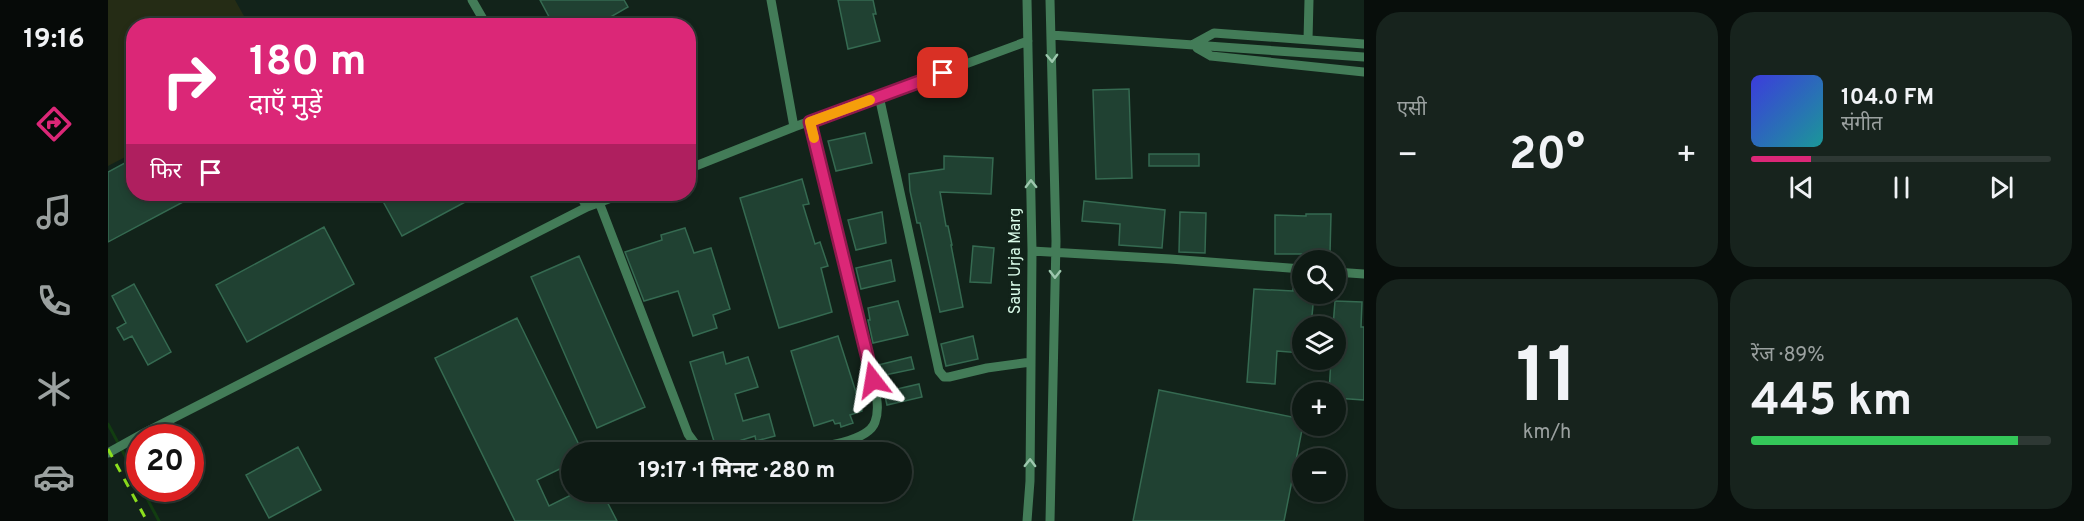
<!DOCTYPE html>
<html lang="hi">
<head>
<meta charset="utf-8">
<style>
  :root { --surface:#0e1a14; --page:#17231d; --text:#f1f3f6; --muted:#9ba1a0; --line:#2e3834; --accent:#db2777 }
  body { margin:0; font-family:Overpass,"Noto Sans Devanagari",sans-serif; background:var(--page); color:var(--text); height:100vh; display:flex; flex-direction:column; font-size:22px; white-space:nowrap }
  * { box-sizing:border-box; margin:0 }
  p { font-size:20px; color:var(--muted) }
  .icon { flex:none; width:33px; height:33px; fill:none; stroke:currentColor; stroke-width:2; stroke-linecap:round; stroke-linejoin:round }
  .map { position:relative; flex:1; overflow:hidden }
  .details { display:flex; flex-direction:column; gap:12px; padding:12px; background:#080e0b; width:720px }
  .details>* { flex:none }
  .banner { position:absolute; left:18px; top:18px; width:570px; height:183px; border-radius:24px; box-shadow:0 3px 9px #0003,0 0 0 2px var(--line); background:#db2777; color:#fff; overflow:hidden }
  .buttons { position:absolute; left:1184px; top:250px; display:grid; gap:12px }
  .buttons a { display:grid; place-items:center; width:54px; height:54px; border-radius:50%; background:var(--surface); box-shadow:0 3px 9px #0003,0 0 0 2px var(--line); font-size:30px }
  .speed { position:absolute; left:18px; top:424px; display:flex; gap:12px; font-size:30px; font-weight:700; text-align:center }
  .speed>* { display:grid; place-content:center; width:78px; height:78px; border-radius:50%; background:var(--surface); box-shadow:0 3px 9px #0003,0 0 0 2px var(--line); line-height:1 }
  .speed .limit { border:9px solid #d22; background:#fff; color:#111 }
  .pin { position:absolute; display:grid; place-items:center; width:51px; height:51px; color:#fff; margin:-26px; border-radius:12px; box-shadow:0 3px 9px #0006 }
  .me { position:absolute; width:66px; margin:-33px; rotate:346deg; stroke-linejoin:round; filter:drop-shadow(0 0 4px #0008) }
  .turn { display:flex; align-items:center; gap:21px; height:126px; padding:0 24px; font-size:27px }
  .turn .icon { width:78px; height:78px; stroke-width:2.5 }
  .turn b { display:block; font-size:42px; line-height:51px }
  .then { display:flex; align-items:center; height:57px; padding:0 24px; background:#0003; gap:12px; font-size:22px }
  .big { font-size:45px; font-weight:700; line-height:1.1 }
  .details .card { flex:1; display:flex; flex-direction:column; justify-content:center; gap:9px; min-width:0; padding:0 21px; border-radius:24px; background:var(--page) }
  .details .dial { align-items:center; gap:0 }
  .dial b { font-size:78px; line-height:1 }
  .song { display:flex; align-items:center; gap:18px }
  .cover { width:72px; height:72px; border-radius:9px; background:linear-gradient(135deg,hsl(240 70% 55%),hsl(180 70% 35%)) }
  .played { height:6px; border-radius:3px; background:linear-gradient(90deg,var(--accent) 20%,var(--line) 20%) }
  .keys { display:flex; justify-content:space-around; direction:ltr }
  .heat { display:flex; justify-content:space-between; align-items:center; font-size:33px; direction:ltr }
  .charge { height:9px; border-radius:4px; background:linear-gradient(90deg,#34c759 89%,var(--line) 0) }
  .details .tiles { flex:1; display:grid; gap:12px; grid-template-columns:repeat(2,1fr) }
  .trip { position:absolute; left:453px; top:442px; width:351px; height:60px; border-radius:30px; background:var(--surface); box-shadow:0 3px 9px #0003,0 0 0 2px var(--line); font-weight:700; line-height:60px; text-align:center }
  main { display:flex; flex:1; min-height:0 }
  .menu { display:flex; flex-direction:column; width:108px; justify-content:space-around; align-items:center; background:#060a08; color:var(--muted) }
  .menu .icon { width:42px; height:42px }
  .menu .selected { color:var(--accent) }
  .menu b { font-size:27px; color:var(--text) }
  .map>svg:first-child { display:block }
  .green { fill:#252c15 }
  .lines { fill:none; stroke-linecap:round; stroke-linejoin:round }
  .stream { stroke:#123d11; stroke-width:3 }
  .building { fill:#204132; stroke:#356a51; stroke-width:1.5 }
  .minor { stroke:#437c58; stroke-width:9 }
  .rail { stroke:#8de01e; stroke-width:3; stroke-dasharray:9 8; stroke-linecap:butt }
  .oneway { stroke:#9dc8ae }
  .route-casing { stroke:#8e194d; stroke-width:15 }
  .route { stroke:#db2777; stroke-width:10 }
  .slow { stroke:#f59e0b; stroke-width:10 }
  .labels { text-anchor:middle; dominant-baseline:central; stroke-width:6; stroke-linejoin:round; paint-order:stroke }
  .street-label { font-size:16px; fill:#d9fae8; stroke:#12231a }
</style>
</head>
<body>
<main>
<nav class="menu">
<b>19:16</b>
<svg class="icon selected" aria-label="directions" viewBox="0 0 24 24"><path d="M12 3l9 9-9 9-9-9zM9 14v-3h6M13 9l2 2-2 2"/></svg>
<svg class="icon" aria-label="music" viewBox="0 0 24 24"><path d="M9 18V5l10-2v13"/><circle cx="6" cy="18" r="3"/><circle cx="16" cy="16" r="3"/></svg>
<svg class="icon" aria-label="phone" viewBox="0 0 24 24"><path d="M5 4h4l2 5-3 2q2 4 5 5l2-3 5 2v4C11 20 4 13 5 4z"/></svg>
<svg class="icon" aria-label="climate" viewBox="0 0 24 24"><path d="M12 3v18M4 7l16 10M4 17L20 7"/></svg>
<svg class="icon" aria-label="car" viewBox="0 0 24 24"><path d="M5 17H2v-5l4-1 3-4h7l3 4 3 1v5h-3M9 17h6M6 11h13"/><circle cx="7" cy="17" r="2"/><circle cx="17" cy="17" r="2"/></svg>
</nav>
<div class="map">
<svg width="1256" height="521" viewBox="0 0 1256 521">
  <rect width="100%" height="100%" fill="#12231a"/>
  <path class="green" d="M0 0H127L141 25 26 26 25 153 0 166Z"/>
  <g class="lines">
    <path class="stream" d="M0 424 32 484
      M34 489 51 521"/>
  </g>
  <path class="building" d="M432 0H516L520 7 487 26H446Z
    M730 0H765L768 14H765L772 41 740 49Z
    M1021 89 1024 178 988 179 985 90Z
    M757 133 764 163 728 171 720 141Z
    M1041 154H1091V166H1041Z
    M836 156 885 158 883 194 832 192 838 226H840L844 245H843L855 307 832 312 812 223H809L802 191 801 174 836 169Z
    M26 158V194H90L0 242V172Z
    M694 179 701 204 695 205 707 244 712 242 720 266 713 268 724 312 671 328 632 198Z
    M271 194H372L294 236Z
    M976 201 1057 210 1054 248 1011 245 1012 224 974 221Z
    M774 212 778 243 748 250 740 220Z
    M1072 212 1098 213 1097 253 1071 252Z
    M1198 214H1223L1222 254H1167V215L1198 216Z
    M216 227 246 284 139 342 108 285Z
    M577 228 586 253 603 248 622 309 605 315 609 328 585 336 570 291 536 301 517 252 554 240 553 235Z
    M865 246 886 248 883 283 862 282Z
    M471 256 537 407 489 428 423 277Z
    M783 260 787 281 753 289 748 268Z
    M26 284 63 352 40 365 24 336 16 340 9 328 18 323 4 296Z
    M1185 288H1194V294H1206L1203 327H1194V353L1169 351 1167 384 1139 382 1146 289 1185 291Z
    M790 301 800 335 765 343 760 320H762L760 308Z
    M1227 301 1254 302 1253 327H1256V400L1227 398V393H1221L1223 360H1227V327H1225Z
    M409 318 475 453H464V463L429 480 441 506 469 492H494L509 521H407L327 358Z
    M730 336 754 411 742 415 745 423 733 427 732 423 727 424 725 420 706 426 683 351Z
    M865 336 870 359 838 366 833 344Z
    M615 352 618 364 640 357 650 387 627 394 635 421 661 414 667 436 648 441 647 436 608 448 582 362Z
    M803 357 806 369 772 376 770 365Z
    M811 384 814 397 779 405 776 392Z
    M1051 390 1194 419V430L1176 521H1025Z
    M190 447 213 490 161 518 138 475Z"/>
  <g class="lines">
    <path class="minor" d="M364 0 379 26
      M663 0 686 127
      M919 0 924 251 922 481 919 521
      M942 0 948 241 942 521
      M943 35 1256 57
      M1200 40 1201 0
      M1084 45 1106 33 1256 44
      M1089 48 1103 56 1256 72
      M771 96 831 371 836 377H841L879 368 923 362
      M580 169 686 127 920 41
      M471 194 479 207
      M491 202 580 434 594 453
      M924 251 1062 259 1194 269
      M1227 272 1256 274
      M0 453 36 433 479 207 514 194
      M668 453C691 449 759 446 767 422 772 409 768 393 765 380L702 122"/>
    <path class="rail" d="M0 449 39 521"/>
  </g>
  <defs><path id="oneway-chevron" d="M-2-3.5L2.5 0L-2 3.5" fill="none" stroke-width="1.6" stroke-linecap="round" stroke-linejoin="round" transform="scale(1.5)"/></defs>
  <g class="oneway">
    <use href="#oneway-chevron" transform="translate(944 58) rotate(88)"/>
    <use href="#oneway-chevron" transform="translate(923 184) rotate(-91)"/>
    <use href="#oneway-chevron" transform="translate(947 274) rotate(91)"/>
    <use href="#oneway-chevron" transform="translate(922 463) rotate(-89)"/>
  </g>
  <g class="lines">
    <g class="route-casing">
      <path id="route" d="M765 380 702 122 835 73"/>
    </g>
    <use href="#route" class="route"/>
    <path class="slow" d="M706 138 702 122 762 100"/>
  </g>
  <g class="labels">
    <g class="street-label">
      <text transform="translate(908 261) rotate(-90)">Saur Urja Marg</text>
    </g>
  </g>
</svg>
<div class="buttons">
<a><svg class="icon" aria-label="search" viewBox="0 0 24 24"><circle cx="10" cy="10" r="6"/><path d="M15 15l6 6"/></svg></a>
<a><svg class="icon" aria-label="layers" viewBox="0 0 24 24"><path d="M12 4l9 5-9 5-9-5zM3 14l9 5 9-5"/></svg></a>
<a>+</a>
<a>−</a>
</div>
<div class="speed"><div class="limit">20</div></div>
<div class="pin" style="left:835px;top:73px;background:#d93025"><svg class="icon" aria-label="arrive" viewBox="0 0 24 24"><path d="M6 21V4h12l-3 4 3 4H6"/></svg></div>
<svg class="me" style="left:765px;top:380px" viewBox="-20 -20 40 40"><path d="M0-17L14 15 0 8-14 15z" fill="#db2777" stroke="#fff" stroke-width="4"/></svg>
<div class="trip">19:17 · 1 मिनट · 280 m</div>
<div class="banner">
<div class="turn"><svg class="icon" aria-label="right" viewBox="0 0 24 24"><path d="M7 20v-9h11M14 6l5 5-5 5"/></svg><div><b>180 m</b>दाएँ मुड़ें</div></div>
<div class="then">फिर<svg class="icon" aria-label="arrive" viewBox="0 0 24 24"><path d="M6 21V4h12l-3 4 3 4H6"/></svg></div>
</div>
</div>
<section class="details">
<div class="tiles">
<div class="card"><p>एसी</p>
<div class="heat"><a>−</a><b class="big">20°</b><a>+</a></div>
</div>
<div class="card">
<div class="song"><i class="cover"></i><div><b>104.0 FM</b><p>संगीत</p></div></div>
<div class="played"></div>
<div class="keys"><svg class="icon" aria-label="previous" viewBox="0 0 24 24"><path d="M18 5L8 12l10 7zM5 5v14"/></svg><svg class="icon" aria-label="pause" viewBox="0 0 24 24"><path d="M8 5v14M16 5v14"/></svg><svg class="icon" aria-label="next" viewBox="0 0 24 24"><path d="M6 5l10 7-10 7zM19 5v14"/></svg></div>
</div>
<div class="card dial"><b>11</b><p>km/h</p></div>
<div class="card"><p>रेंज · 89%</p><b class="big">445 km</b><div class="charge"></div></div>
</div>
</section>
</main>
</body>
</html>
